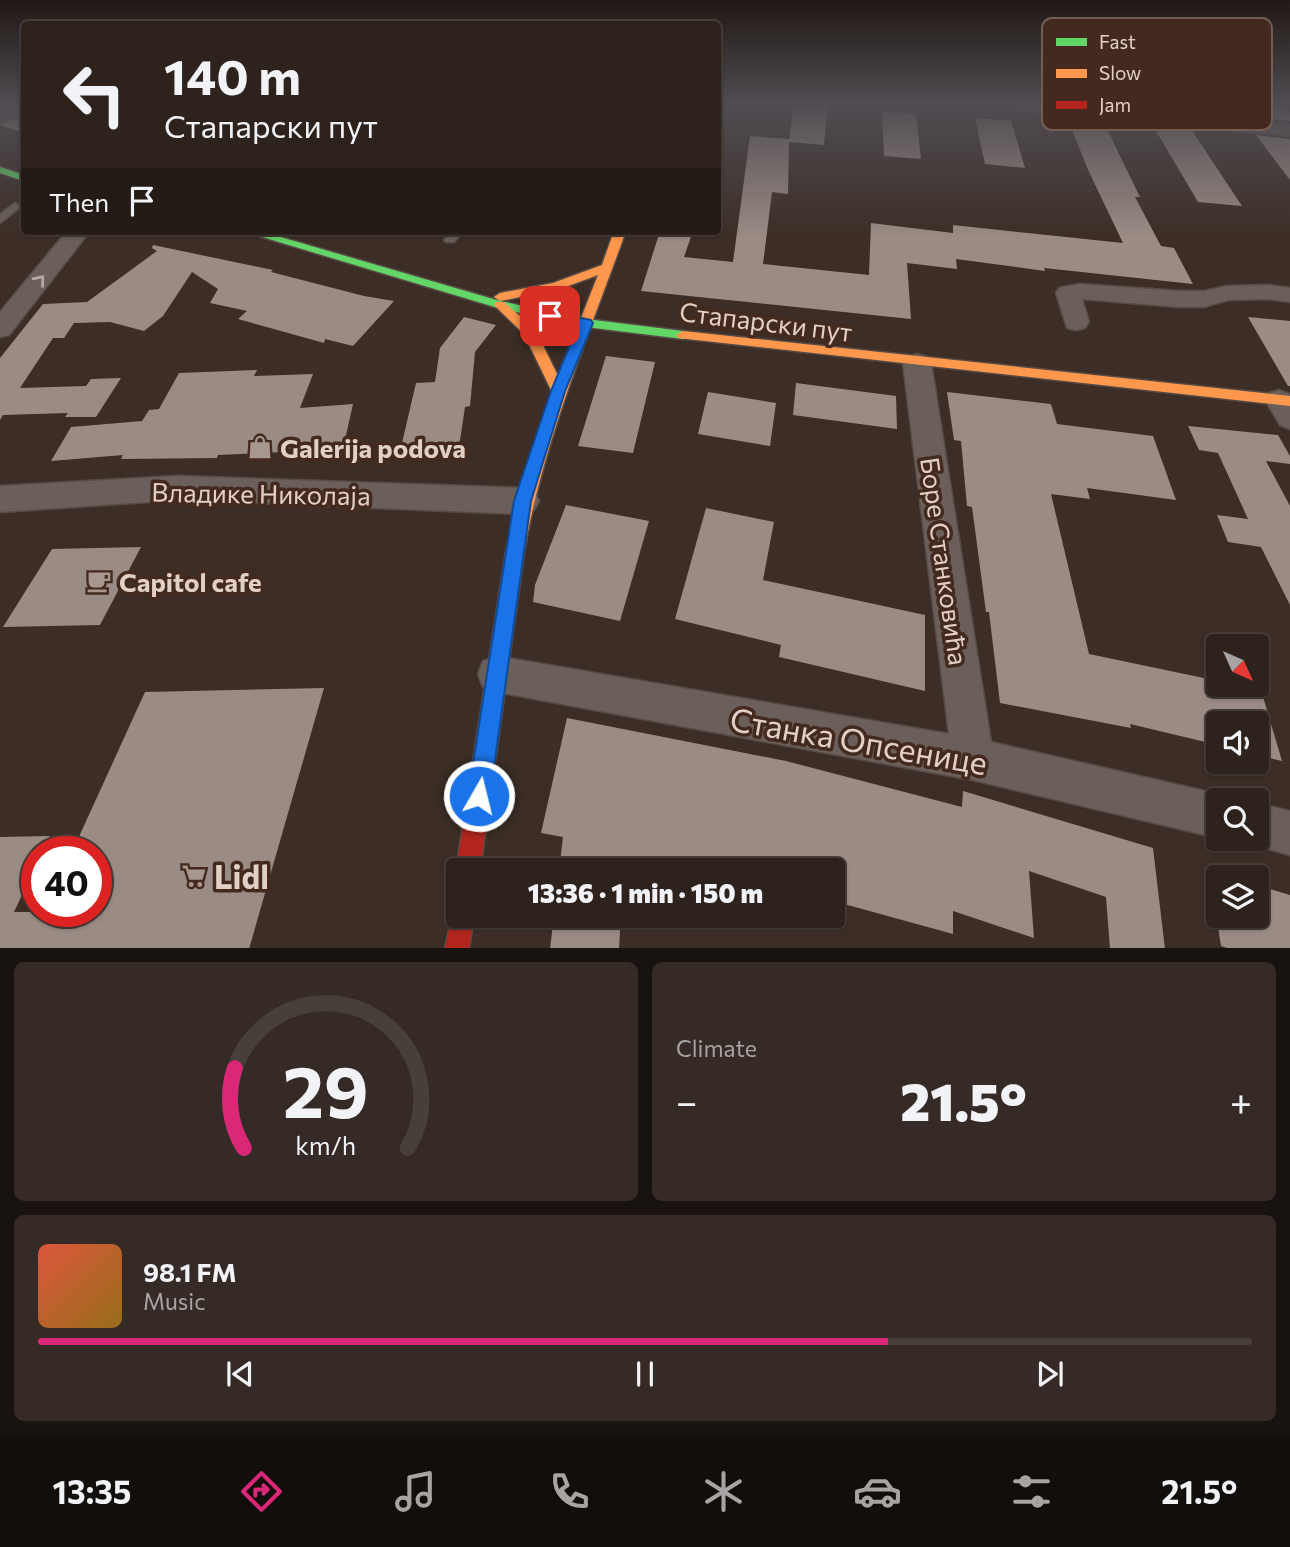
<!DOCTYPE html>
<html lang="en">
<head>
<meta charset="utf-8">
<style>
  :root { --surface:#2d221c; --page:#352a25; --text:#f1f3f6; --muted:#a7a4a3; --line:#483f3b; --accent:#db2777 }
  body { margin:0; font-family:Commissioner,sans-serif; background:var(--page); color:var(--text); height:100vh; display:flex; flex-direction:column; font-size:26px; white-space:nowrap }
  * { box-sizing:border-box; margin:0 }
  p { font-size:23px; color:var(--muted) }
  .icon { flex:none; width:38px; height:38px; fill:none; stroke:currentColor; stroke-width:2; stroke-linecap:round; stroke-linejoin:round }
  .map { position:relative; height:948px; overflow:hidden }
  .drawer { display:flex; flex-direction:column; gap:14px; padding:14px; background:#19130f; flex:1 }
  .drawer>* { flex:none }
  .banner { position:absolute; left:21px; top:21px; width:700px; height:214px; border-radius:7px; box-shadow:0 2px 5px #0004,0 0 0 2px var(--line); background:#2d221c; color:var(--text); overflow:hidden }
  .needle { width:46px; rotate:135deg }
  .tools { position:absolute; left:1206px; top:634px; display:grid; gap:14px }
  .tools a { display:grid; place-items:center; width:63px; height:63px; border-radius:7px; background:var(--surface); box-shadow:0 2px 5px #0004,0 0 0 2px var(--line); font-size:35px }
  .speed { position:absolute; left:21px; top:836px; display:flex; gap:14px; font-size:35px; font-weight:700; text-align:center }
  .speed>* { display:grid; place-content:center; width:91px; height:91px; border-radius:50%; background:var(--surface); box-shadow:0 2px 5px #0004,0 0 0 2px var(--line); line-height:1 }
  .speed .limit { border:10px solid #d22; background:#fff; color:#111 }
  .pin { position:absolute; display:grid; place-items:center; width:60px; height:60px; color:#fff; margin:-30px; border-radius:14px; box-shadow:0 4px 10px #0006 }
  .me { position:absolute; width:77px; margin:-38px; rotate:8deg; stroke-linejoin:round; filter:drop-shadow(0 0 5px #0008) }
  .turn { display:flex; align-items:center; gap:24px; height:147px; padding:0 28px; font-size:32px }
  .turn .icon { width:91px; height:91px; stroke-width:2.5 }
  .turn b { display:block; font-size:49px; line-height:60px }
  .then { display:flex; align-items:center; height:66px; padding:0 28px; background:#0003; gap:14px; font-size:26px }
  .big { font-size:52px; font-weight:800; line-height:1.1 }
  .drawer .card { flex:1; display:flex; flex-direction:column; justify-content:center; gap:10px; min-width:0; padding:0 24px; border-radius:10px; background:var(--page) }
  .drawer .dial { align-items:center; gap:0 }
  .dial svg { height:182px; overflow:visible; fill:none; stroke:var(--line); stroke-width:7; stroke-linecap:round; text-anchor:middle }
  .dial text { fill:var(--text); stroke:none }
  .song { display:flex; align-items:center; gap:21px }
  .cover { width:84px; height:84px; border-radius:10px; background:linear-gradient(135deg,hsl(10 70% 55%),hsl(40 70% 35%)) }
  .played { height:7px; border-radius:4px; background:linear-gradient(90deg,var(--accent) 70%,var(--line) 70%) }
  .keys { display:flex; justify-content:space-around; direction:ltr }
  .heat { display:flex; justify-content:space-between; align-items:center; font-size:38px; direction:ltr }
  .drawer .tiles { flex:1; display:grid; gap:14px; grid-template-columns:1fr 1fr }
  .card:last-child { grid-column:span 2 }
  .trip { position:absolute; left:446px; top:858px; width:399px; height:70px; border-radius:7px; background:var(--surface); box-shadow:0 2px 5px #0004,0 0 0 2px var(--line); font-weight:800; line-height:70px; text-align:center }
  .tab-bar { display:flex; height:112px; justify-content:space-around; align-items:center; background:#120e0b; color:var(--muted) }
  .tab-bar .icon { width:49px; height:49px }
  .tab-bar .on { color:var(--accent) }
  .tab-bar b { font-size:32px; color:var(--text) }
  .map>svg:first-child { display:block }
  .building { fill:#9a8b84 }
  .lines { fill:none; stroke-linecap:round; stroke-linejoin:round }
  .lane-casing { stroke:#584b45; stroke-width:3 }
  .street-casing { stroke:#584b45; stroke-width:3 }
  .fast-casing { stroke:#584b45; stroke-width:3 }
  .slow-casing { stroke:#584b45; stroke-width:3 }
  .jam-casing { stroke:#584b45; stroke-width:3 }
  .lane { fill:#6a5f5a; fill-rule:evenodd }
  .street { fill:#6a5f5a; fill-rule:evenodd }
  .fast { fill:#63d668; fill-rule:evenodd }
  .slow { fill:#ff974d; fill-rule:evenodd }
  .jam { fill:#b3261e; fill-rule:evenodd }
  .oneway { stroke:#b8a8a2 }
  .route { fill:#1a73e8; stroke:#114b97; stroke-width:2 }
  .labels { text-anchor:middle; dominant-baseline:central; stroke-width:7; stroke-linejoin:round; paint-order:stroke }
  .street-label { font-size:26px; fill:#e2d0c8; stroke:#442a1e }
  .poi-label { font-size:26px; font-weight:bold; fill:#e2d0c8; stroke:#442a1e; text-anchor:start }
  .near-street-label { font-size:32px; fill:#e2d0c8; stroke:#442a1e }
  .near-poi-label { font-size:32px; font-weight:bold; fill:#e2d0c8; stroke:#442a1e; text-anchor:start }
  .key { fill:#442a1e; stroke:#735c51; stroke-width:2 }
  .key-label { font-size:19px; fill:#e2d0c8 }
</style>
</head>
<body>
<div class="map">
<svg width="1290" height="949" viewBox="0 0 1290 949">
  <rect width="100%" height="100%" fill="#3c2e26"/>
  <path class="building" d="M794 104H828L824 145 789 142 788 194 772 192 763 264 869 275 871 223 953 233V225L1123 243 1089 172 1070 125V118L1103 121 1140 197H1135L1161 246 1174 248 1193 284 1044 268 1045 271 956 259 957 269 907 263 911 319 641 291 660 231H693L684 257 733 262 750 136 789 139Z
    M1232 104H1285L1290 114V121L1241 117Z
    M882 111 916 114 921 159 884 156Z
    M24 115V133L0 125V124Z
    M975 118 1011 121 1025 168 985 164Z
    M1153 126 1191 129 1242 206 1198 202Z
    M1256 135 1290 139V180Z
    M153 245 273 270 271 272 364 296 394 301 353 346 325 339 324 343 238 319 247 311 210 303 218 289 192 272 163 316 144 331 110 322 74 323 64 338H53L20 388 86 386 91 379 121 378 96 417H65L68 413 3 415 0 420V358L43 304 87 302 157 251 152 248Z
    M464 317 496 325 475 352 470 406 465 407 458 454 399 456 416 383 435 382 440 348Z
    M1248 317 1290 321V386H1288Z
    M606 356 655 362 633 453 578 446Z
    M257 370 254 376 313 374 300 408 353 404 344 444 285 449 284 452 218 455 217 458 121 459 123 455 51 461 71 427 142 421 149 410 159 409 179 373Z
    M796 383 896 396 897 429 793 415Z
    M708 392 776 403 770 446 698 434Z
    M947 392 1051 404 1057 424 1153 436 1176 500 1087 488 1090 499 1051 494 1089 654 1218 681V684H1234L1261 690 1282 761 1256 755V723H1218V745L1130 724 1131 728 1000 703 989 612H986L972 507 967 506 961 441 954 440Z
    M1188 426 1278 435 1290 456V464L1266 461 1290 506V605L1261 547 1228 542 1217 515 1248 519 1218 453 1199 450Z
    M566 505 649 521 620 621 533 602 535 585Z
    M706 508 774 522 763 580 925 615V691L779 657 781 645 675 619Z
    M141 547 100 625 3 627 52 549Z
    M324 688 249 949H0V837L50 836 42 852H37V863L14 912H96V852H72L145 692Z
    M567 718 786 761 962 807 963 791 1153 848 1165 949H1110L1106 897 1029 871 1034 938 953 911V934L833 901V870H721L678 858V870H559L563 837 541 833Z
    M1209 870 1231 877H1218V915H1256V885L1290 895V949H1230L1221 946Z
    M554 915H621L619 949H550Z"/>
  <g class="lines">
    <g class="lane-casing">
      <path id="lane" d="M15 203 20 206 19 208 0 223V214Z
        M452 231H464L454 242H446L444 240Z"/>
    </g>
    <g class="street-casing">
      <path id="street" d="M13 104H24V112L0 122V110Z
        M997 104H1068L1290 124V136L1006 109Z
        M67 231H90L9 335 0 337V312Z
        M1079 284 1179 291H1204L1227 286 1268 285 1290 288V302L1268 299 1228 300 1204 307H1179L1082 299 1089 322 1085 328 1076 330 1067 328 1056 293 1059 288Z
        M917 354 927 357 931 363 991 742 1218 794 1232 800H1218V838L973 780 497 692 483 687 478 674 483 661 497 656 949 734 903 363 907 357Z
        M1279 390 1290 394V429L1280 425 1265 400 1269 393Z
        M177 476 523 488 534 492 539 501 534 510 523 514 177 500 0 512V486Z
        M1256 803 1290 811V855L1240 841 1239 838H1256Z"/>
    </g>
    <g class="fast-casing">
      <path id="fast" d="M0 167 24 175V181L0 173Z
        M242 231H260L500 301 586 319 683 331 690 335 683 339 586 327 498 308Z"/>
    </g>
    <g class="slow-casing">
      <path id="slow" d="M614 231H626C588 336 544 440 524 552L521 557 515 559 509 557 506 552 526 469 552 392 524 334 494 305 496 302H504L535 329 558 376 598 275 560 289 500 301 494 297 500 293 553 283 602 265Z
        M683 331 1290 396V406L678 338 676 335Z"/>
    </g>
    <g class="jam-casing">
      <path id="jam" d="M515 545 521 547 524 552 480 870H458V875L456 870 506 552 509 547Z
        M458 904V915H474L469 949H445L454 907Z"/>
    </g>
    <use href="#lane" class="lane"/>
    <use href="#street" class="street"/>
    <use href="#fast" class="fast"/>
    <use href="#slow" class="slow"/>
    <use href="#jam" class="jam"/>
  </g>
  <defs><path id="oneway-chevron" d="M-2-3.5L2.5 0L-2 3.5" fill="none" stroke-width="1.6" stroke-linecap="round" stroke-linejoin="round" transform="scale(1.75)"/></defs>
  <use class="oneway" href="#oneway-chevron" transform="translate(40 280) rotate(-51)"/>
  <linearGradient id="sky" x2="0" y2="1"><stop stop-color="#211915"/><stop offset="0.44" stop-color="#504c52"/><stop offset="1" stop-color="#504c52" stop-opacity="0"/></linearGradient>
  <rect width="1290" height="237" fill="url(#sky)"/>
  <path class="route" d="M550 312 591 320 593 323 565 391 531 501 490 796 487 804 479 807 471 804 468 796 514 501 551 391 578 326 545 319 543 316Z"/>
  <defs>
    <g id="shop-bare" transform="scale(1.89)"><path d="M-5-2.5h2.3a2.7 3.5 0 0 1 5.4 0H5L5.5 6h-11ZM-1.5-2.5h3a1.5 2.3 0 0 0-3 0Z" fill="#a8978f" stroke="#442a1e" stroke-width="2.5" paint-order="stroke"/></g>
    <g id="cafe-bare" transform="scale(1.89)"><path d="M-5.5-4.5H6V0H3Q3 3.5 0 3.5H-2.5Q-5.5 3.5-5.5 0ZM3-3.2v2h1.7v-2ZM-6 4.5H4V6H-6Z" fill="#a8978f" stroke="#442a1e" stroke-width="2.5" paint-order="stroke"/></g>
    <g id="supermarket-bare" transform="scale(1.89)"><path d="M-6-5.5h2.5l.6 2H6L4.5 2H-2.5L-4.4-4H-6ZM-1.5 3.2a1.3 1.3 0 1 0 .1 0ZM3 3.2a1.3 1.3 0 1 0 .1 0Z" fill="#a8978f" stroke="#442a1e" stroke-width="2.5" paint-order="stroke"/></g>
  </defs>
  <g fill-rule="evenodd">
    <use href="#shop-bare" x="260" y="447"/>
    <use href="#cafe-bare" x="99" y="581"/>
    <use href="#supermarket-bare" x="194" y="876"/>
  </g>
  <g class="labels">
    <g class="street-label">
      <text transform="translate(766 321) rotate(7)">Стапарски пут</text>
      <text transform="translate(261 493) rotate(1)">Владике Николаја</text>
      <text transform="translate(945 561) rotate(82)">Боре Станковића</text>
    </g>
    <g class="poi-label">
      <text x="280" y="447">Galerija podova</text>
      <text x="119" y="581">Capitol cafe</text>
    </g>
    <g class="near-street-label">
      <text transform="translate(859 740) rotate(10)">Станка Опсенице</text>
    </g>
    <g class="near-poi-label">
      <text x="214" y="876">Lidl</text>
    </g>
  </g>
  <rect x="1042" y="18" width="230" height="112" rx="10" class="key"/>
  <rect x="1056" y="38" width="31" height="8" fill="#63d668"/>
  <rect x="1056" y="69" width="31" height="9" fill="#ff974d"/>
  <rect x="1056" y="101" width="31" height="8" fill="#b3261e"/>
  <g class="key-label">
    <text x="1099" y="49">Fast</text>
    <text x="1099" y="80">Slow</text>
    <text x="1099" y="112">Jam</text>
  </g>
</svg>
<div class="tools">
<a><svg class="needle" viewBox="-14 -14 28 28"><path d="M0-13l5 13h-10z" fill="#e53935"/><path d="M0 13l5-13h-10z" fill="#a7a4a3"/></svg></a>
<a><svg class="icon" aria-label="sound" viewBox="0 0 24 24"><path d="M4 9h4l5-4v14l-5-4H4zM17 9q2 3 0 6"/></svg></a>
<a><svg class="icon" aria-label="search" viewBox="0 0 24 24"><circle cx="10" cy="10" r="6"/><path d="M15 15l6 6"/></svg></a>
<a><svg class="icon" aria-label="layers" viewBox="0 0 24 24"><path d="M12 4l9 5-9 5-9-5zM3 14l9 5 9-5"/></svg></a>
</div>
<div class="speed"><div class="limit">40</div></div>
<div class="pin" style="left:550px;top:316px;background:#d93025"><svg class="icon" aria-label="arrive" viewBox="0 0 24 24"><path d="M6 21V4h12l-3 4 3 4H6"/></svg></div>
<svg class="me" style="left:479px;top:796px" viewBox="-20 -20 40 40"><circle r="17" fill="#1a73e8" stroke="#fff" stroke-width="3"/><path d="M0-11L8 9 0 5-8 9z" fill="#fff"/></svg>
<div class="trip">13:36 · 1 min · 150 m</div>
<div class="banner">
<div class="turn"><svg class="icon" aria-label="left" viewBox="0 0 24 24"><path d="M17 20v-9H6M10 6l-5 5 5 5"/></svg><div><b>140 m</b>Стапарски пут</div></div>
<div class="then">Then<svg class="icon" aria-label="arrive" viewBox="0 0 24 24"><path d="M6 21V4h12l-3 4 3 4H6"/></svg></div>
</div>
</div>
<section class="drawer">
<div class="tiles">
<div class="card dial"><svg viewBox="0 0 100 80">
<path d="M14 69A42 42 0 1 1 86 69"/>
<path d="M14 69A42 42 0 0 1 10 34" stroke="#db2777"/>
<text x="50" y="56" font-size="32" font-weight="700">29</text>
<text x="50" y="72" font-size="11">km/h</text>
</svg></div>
<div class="card"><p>Climate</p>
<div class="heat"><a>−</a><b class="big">21.5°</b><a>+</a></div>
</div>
<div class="card">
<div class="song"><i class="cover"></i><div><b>98.1 FM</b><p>Music</p></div></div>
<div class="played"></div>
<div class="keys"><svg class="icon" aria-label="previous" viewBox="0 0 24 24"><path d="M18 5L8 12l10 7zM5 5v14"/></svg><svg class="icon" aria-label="pause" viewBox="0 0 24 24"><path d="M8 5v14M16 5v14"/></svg><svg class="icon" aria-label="next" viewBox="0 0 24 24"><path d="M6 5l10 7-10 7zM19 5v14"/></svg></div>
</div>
</div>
</section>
<nav class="tab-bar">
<b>13:35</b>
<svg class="icon on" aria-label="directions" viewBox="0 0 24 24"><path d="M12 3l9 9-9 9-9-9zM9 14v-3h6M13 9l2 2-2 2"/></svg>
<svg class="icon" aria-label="music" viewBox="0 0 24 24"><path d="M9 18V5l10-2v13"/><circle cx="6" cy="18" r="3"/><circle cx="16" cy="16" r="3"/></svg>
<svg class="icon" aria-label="phone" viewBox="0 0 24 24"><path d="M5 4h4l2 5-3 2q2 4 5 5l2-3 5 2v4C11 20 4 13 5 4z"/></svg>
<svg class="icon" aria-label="climate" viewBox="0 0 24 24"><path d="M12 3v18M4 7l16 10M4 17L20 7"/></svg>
<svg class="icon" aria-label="car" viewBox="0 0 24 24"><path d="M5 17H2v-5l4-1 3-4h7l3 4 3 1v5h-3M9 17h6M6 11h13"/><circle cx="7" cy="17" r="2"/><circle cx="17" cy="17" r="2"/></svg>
<svg class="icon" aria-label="filters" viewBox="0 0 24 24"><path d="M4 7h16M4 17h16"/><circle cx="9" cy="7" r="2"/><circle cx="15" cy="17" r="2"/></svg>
<b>21.5°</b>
</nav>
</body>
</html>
